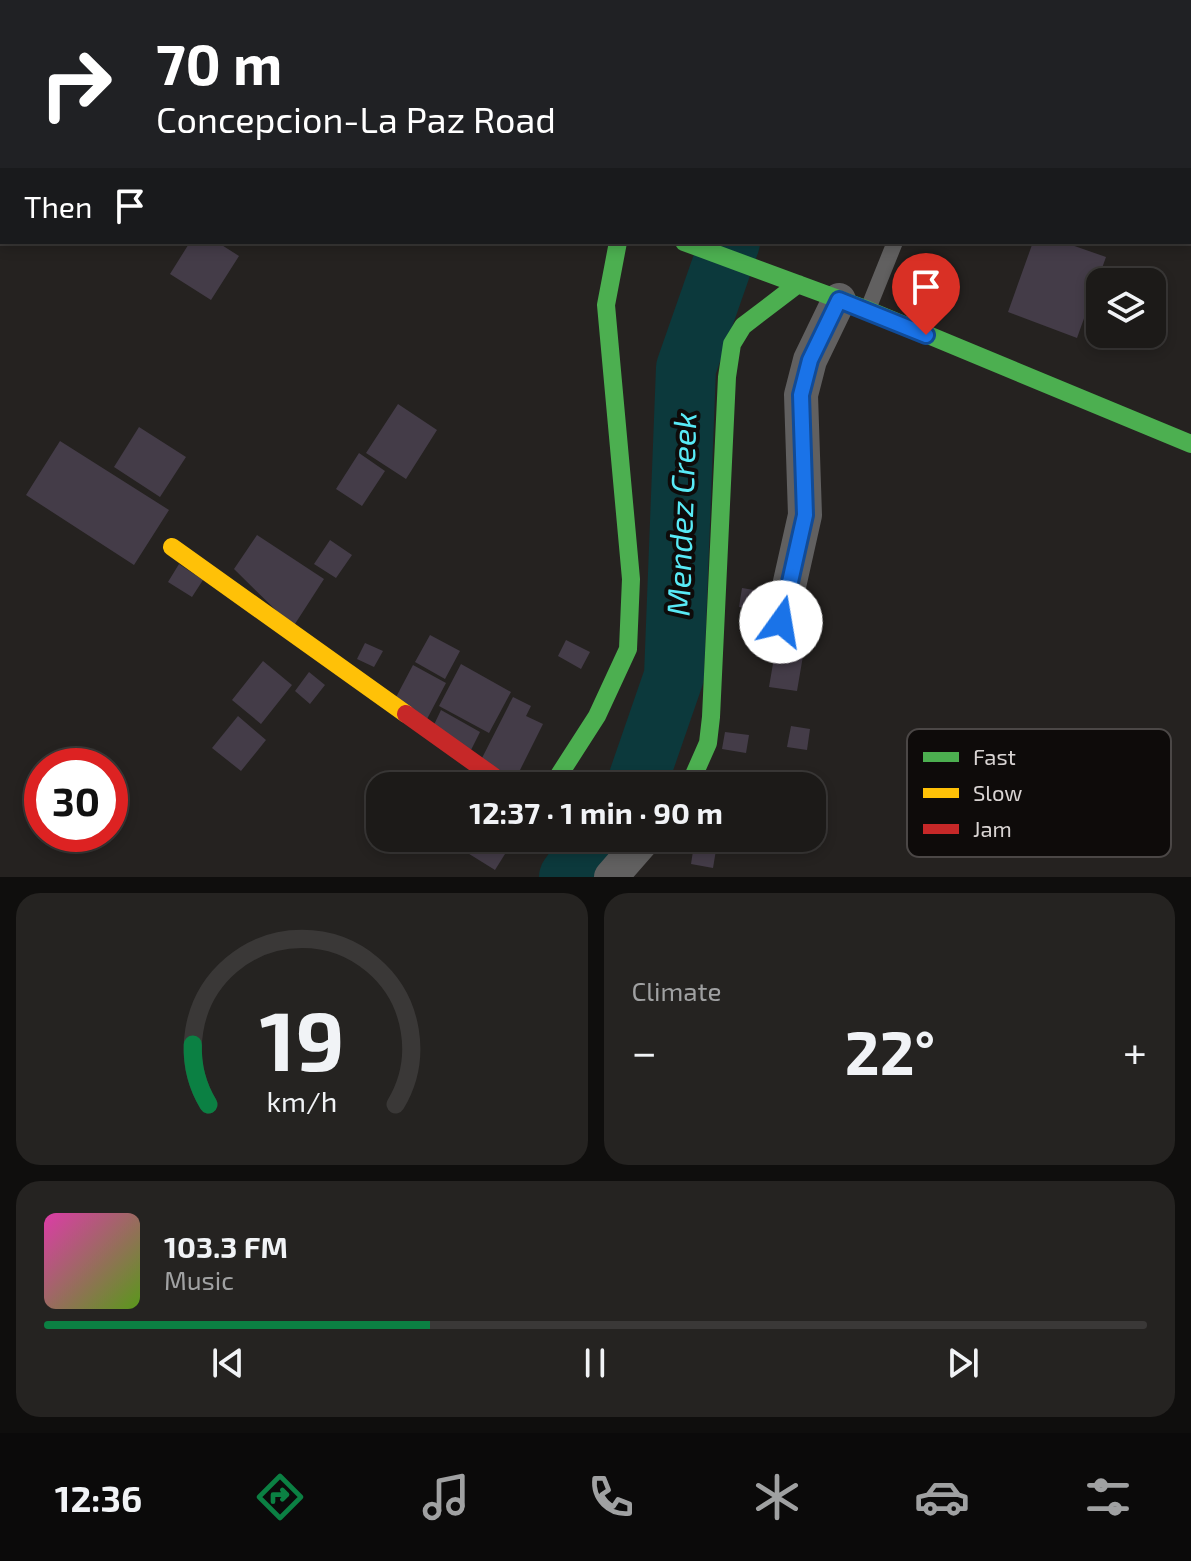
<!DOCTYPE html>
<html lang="en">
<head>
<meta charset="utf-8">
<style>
  :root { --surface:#1c1a18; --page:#252321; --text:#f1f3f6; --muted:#a0a1a2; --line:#3a3837; --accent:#0b8043 }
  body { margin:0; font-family:"Exo 2",sans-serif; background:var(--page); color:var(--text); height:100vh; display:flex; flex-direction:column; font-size:30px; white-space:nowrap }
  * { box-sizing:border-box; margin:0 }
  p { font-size:26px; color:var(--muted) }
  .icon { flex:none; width:44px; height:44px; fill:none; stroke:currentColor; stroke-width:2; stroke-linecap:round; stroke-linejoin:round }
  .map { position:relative; height:877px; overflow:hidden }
  .details { display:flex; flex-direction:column; gap:16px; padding:16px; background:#0f0e0d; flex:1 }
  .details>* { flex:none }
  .top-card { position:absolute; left:0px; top:0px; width:1192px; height:244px; box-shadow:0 4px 12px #0003,0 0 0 2px var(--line); background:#202124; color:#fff; overflow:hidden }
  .controls { position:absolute; left:1086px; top:268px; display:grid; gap:16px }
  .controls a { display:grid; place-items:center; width:80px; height:80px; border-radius:16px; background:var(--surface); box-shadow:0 4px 12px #0003,0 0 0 2px var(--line); font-size:40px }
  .speed { position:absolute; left:24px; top:748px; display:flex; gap:16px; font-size:40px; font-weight:700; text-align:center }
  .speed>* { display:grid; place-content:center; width:104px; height:104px; border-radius:50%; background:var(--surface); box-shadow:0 4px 12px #0003,0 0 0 2px var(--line); line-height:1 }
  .speed .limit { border:12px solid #d22; background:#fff; color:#111 }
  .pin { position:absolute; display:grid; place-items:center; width:68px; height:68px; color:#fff; margin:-82px -34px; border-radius:50% 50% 50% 0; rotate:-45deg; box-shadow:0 0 8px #0007 }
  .pin .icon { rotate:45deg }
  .me { position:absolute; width:88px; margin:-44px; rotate:13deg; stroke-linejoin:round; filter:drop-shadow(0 0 6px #0008) }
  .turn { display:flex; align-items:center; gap:28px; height:168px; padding:0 24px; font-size:36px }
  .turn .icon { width:104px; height:104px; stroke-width:2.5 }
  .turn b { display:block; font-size:56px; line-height:68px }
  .then { display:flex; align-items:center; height:76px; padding:0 24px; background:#0003; gap:16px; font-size:30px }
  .big { font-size:60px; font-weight:700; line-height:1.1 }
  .details .widget { flex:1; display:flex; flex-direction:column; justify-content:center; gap:12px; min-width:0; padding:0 28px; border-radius:24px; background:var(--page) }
  .details .dial { align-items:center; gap:0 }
  .dial svg { height:208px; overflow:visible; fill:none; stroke:var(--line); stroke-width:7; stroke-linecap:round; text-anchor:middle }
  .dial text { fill:var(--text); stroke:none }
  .song { display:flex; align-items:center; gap:24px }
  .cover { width:96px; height:96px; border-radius:12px; background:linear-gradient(135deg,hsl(320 70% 55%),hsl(90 70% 35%)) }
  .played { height:8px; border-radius:4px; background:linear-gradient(90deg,var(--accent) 35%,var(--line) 35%) }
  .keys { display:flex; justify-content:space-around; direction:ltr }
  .heat { display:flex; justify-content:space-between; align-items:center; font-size:44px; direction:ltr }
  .details .tiles { flex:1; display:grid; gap:16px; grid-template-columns:1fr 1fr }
  .widget:last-child { grid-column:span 2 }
  .trip { position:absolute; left:366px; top:772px; width:460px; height:80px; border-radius:24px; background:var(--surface); box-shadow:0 4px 12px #0003,0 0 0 2px var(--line); font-weight:700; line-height:80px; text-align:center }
  .menu { display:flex; height:128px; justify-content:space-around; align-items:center; background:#0b0a0a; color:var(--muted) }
  .menu .icon { width:56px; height:56px }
  .menu .on { color:var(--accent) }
  .menu b { font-size:36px; color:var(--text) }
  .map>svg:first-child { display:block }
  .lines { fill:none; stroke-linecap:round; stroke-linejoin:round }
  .river { stroke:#0c393c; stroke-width:60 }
  .building { fill:#443c48 }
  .lane { stroke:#616060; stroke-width:16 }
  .street { stroke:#616060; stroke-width:34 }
  .fast { stroke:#4caf50; stroke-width:18 }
  .slow { stroke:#ffc107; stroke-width:18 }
  .jam { stroke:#c62828; stroke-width:18 }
  .route-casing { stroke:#114b97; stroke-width:20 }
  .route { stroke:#1a73e8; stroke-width:14 }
  .labels { text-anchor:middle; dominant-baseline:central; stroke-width:8; stroke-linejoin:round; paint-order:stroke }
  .water-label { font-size:32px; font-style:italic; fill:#58eaf6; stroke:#0e0b0a }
  .key { fill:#0e0b0a; stroke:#4b4746; stroke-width:2 }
  .key-label { font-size:22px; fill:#d9d4d3 }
</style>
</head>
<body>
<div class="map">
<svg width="1191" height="877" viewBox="0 0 1191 877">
  <rect width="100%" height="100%" fill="#252220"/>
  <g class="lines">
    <path class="river" d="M891 2 893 0
      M636 786 674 676 686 368 730 242
      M569 877 598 838"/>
  </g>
  <path class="building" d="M190 242H217L239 256 211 300 170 274Z
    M1033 242H1063L1106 257 1077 338 1008 312Z
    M398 404 437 430 406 479 366 453Z
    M139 427 186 457 160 497 114 467Z
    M60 441 169 510 134 565 26 495Z
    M359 453 385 471 362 506 336 489Z
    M257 535 324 579 293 627 234 569Z
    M330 540 352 555 336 578 314 564Z
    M179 564 203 580 192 597 168 582Z
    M742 588 760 591 757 609 739 607Z
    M430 635 460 651 445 679 415 662Z
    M566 640 590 652 581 669 558 656Z
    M365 643 383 651 374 667 357 659Z
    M776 646 804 650 797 691 769 687Z
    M263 661 292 685 261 724 232 700Z
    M461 664 511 692 489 733 439 706Z
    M413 665 446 683 427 719 394 701Z
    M309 672 325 685 310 704 295 691Z
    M513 697 531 706 526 716 543 724 516 778 481 760Z
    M441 710 480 732 471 750 432 729Z
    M238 716 266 740 241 771 212 748Z
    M791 726 810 729 807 750 787 747Z
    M725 732 749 735 746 753 722 749Z
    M474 838H515L495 870 466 852Z
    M695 838H718L713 868 691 864Z
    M762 838H790L789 846 762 841Z"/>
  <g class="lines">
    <path class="lane" d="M868 309 895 242"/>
    <path class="street" d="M815 2 817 0
      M781 622 805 515 801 395 810 360 839 300
      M611 877 645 838"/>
    <path class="fast" d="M53 0 59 2
      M684 242 868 310 1191 444
      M552 786 597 716 628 649 631 579 606 305 618 242
      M689 786 708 743 711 717 727 377 732 344 743 326 798 284"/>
    <path class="slow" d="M172 547 406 714"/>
    <path class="jam" d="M406 714 507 786"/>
  </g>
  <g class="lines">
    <g class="route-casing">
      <path id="route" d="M781 622 805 515 801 395 810 360 839 300 926 335"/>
    </g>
    <use href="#route" class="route"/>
  </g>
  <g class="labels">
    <g class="water-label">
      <text transform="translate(680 514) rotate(-88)">Mendez Creek</text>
    </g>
  </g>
  <rect x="907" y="729" width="264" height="128" rx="12" class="key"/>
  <rect x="923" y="752" width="36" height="10" fill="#4caf50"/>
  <rect x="923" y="788" width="36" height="10" fill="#ffc107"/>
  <rect x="923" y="824" width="36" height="10" fill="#c62828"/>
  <g class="key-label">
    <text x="973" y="765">Fast</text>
    <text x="973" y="801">Slow</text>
    <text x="973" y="837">Jam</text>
  </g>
</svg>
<div class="controls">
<a><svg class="icon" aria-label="layers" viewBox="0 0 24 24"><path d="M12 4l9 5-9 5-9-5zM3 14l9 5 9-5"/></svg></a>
</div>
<div class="speed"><div class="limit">30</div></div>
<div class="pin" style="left:926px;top:335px;background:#d93025"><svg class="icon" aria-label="arrive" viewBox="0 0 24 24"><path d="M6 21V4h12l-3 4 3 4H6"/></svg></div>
<svg class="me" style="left:781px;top:622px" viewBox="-20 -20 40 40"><circle r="19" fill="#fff"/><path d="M0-13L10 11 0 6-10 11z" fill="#1a73e8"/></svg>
<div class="trip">12:37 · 1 min · 90 m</div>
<div class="top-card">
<div class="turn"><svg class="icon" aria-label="right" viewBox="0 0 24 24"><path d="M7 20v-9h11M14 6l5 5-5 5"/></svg><div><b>70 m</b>Concepcion-La Paz Road</div></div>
<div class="then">Then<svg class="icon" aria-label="arrive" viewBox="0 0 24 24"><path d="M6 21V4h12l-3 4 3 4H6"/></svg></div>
</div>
</div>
<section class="details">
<div class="tiles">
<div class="widget dial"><svg viewBox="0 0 100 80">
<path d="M14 69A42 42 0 1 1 86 69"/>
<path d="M14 69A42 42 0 0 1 8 46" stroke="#0b8043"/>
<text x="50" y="56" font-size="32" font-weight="700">19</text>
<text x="50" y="72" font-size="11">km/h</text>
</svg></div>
<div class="widget"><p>Climate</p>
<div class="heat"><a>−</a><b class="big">22°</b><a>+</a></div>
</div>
<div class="widget">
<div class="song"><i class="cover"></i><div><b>103.3 FM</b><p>Music</p></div></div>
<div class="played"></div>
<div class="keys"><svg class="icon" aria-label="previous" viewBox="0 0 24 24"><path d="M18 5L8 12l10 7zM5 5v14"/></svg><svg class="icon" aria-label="pause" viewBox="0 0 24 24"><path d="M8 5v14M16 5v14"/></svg><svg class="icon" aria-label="next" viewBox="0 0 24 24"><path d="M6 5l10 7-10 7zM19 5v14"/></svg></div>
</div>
</div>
</section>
<nav class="menu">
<b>12:36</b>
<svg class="icon on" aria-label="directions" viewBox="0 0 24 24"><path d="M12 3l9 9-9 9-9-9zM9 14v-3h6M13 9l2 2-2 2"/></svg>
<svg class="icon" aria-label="music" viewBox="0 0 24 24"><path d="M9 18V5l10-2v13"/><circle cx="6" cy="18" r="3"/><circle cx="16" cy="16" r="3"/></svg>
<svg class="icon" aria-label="phone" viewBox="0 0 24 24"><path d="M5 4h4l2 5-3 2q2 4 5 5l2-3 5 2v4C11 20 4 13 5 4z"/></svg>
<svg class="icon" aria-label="climate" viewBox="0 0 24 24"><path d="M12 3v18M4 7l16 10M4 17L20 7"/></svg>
<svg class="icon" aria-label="car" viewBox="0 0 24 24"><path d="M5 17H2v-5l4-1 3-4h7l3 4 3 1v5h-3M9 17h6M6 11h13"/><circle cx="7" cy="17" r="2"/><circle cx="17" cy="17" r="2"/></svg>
<svg class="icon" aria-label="filters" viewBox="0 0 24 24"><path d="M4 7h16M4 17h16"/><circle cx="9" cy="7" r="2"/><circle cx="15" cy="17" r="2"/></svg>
</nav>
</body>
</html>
